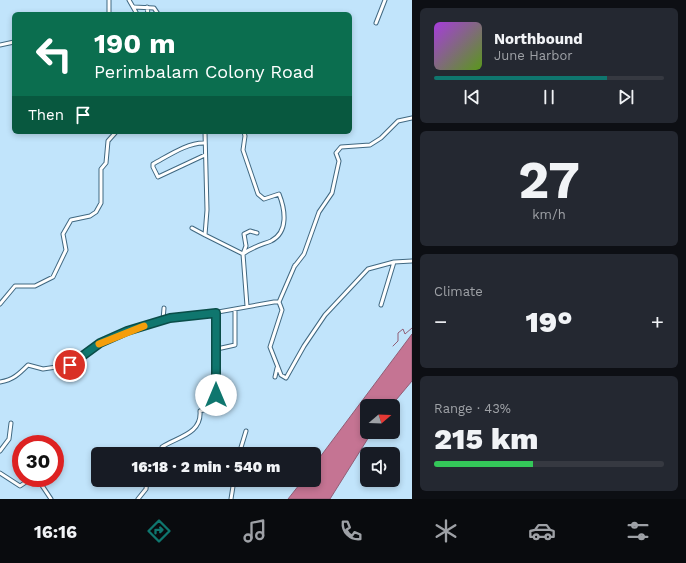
<!DOCTYPE html>
<html lang="en">
<head>
<meta charset="utf-8">
<style>
  :root { --surface:#171b24; --page:#242831; --text:#f1f3f6; --muted:#9ea1a6; --line:#363941; --accent:#0f766e }
  body { margin:0; font-family:"Work Sans",sans-serif; background:var(--page); color:var(--text); height:100vh; display:flex; flex-direction:column; font-size:15px; white-space:nowrap }
  * { box-sizing:border-box; margin:0 }
  p { font-size:13px; color:var(--muted) }
  .icon { flex:none; width:22px; height:22px; fill:none; stroke:currentColor; stroke-width:2; stroke-linecap:round; stroke-linejoin:round }
  .map { position:relative; flex:1; overflow:hidden }
  .details { display:flex; flex-direction:column; gap:8px; padding:8px; background:#0d0f14; width:274px }
  .details>* { flex:none }
  .guide { position:absolute; left:12px; top:12px; width:340px; height:122px; border-radius:6px; box-shadow:0 2px 6px #0003; background:#0b6e4f; color:#fff; overflow:hidden }
  .needle { width:26px; rotate:71deg }
  .buttons { position:absolute; left:360px; top:399px; display:grid; gap:8px }
  .buttons a { display:grid; place-items:center; width:40px; height:40px; border-radius:6px; background:var(--surface); box-shadow:0 2px 6px #0003; font-size:20px }
  .speed { position:absolute; left:12px; top:435px; display:flex; gap:8px; font-size:20px; font-weight:700; text-align:center }
  .speed>* { display:grid; place-content:center; width:52px; height:52px; border-radius:50%; background:var(--surface); box-shadow:0 2px 6px #0003; line-height:1 }
  .speed .limit { border:6px solid #d22; background:#fff; color:#111 }
  .pin { position:absolute; display:grid; place-items:center; width:34px; height:34px; color:#fff; margin:-17px; border:2px solid #fff; border-radius:50%; box-shadow:0 1px 4px #0007 }
  .me { position:absolute; width:44px; margin:-22px; rotate:0deg; stroke-linejoin:round; filter:drop-shadow(0 0 3px #0008) }
  .turn { display:flex; align-items:center; gap:14px; height:84px; padding:0 16px; font-size:18px }
  .turn .icon { width:52px; height:52px; stroke-width:2.5 }
  .turn b { display:block; font-size:28px; line-height:34px }
  .then { display:flex; align-items:center; height:38px; padding:0 16px; background:#0003; gap:8px; font-size:15px }
  .big { font-size:30px; font-weight:800; line-height:1.1 }
  .details .card { flex:1; display:flex; flex-direction:column; justify-content:center; gap:6px; min-width:0; padding:0 14px; border-radius:6px; background:var(--page) }
  .details .dial { align-items:center; gap:0 }
  .dial b { font-size:52px; line-height:1 }
  .song { display:flex; align-items:center; gap:12px }
  .cover { width:48px; height:48px; border-radius:6px; background:linear-gradient(135deg,hsl(280 70% 55%),hsl(90 70% 35%)) }
  .played { height:4px; border-radius:2px; background:linear-gradient(90deg,var(--accent) 75%,var(--line) 75%) }
  .keys { display:flex; justify-content:space-around; direction:ltr }
  .heat { display:flex; justify-content:space-between; align-items:center; font-size:22px; direction:ltr }
  .charge { height:6px; border-radius:3px; background:linear-gradient(90deg,#34c759 43%,var(--line) 0) }
  .trip { position:absolute; left:91px; top:447px; width:230px; height:40px; border-radius:6px; background:var(--surface); box-shadow:0 2px 6px #0003; font-weight:800; line-height:40px; text-align:center }
  .menu { display:flex; height:64px; justify-content:space-around; align-items:center; background:#090b0e; color:var(--muted) }
  .menu .icon { width:28px; height:28px }
  .menu .selected { color:var(--accent) }
  .menu b { font-size:18px; color:var(--text) }
  main { display:flex; flex:1; min-height:0 }
  .map>svg:first-child { display:block }
  .water { fill:#c57493; stroke:#915e76 }
  .lines { fill:none; stroke-linecap:round; stroke-linejoin:round }
  .stream { stroke:#915e76; stroke-width:1 }
  .minor-casing { stroke:#406881; stroke-width:5 }
  .minor { stroke:#fff; stroke-width:3 }
  .route-casing { stroke:#0a4d48; stroke-width:10 }
  .route { stroke:#0f766e; stroke-width:7 }
  .slow { stroke:#f59e0b; stroke-width:7 }
</style>
</head>
<body>
<main>
<div class="map">
<svg width="412" height="499" viewBox="0 0 412 499">
  <rect width="100%" height="100%" fill="#c1e4fb"/>
  <path class="water" d="M412 334V381L391 406H367V432H372L330 499H288L303 480H314V465Z"/>
  <g class="lines">
    <path class="stream" d="M393 346 398 341V333L403 329 405 334 412 328"/>
    <g class="minor-casing">
      <path id="minor" d="M109 0V14
        M129 0 137 14
        M134 7 154 8 158 14
        M147 7 148 14
        M376 23 385 0
        M0 45 14 42
        M205 132 207 210 205 235 243 254 247 306
        M205 143C188 142 168 156 153 164V167L158 177 205 155
        M192 228 205 235
        M243 254C252 247 261 245 271 241 289 232 285 209 279 194L264 199 258 194 243 150 245 136 244 132
        M243 254 246 246 244 234 250 231 257 233
        M294 267 304 254 319 212 332 193 339 161 336 153 341 147 370 145 381 138 398 121 412 118
        M279 302 295 265
        M0 304 15 286H35L53 277 66 250 63 234 71 220 90 216 96 212 101 203V169L106 163 108 141 116 132
        M381 305 394 262
        M163 320 164 308
        M217 349 235 345V309
        M275 377 277 368
        M0 382C13 380 19 374 28 365L43 369 70 365 100 343 127 331 170 318 190 317 274 302H279L282 310 270 347 281 375 286 378 304 346 325 315 368 269 394 262 412 261
        M0 451 9 439 11 423
        M161 454 162 447C177 437 202 434 200 411L213 407 217 392 216 313
        M239 454 246 431
        M0 473 20 486 32 478
        M37 478 51 499
        M138 499 146 489 147 480
        M231 499 234 480"/>
    </g>
    <use href="#minor" class="minor"/>
  </g>
  <g class="lines">
    <g class="route-casing">
      <path id="route" d="M70 365 100 343 127 331 170 318 216 313V395"/>
    </g>
    <use href="#route" class="route"/>
    <path class="slow" d="M99 344 144 326"/>
  </g>
</svg>
<div class="buttons">
<a><svg class="needle" viewBox="-14 -14 28 28"><path d="M0-13l5 13h-10z" fill="#e53935"/><path d="M0 13l5-13h-10z" fill="#9ea1a6"/></svg></a>
<a><svg class="icon" aria-label="sound" viewBox="0 0 24 24"><path d="M4 9h4l5-4v14l-5-4H4zM17 9q2 3 0 6"/></svg></a>
</div>
<div class="speed"><div class="limit">30</div></div>
<div class="pin" style="left:70px;top:365px;background:#d93025"><svg class="icon" aria-label="arrive" viewBox="0 0 24 24"><path d="M6 21V4h12l-3 4 3 4H6"/></svg></div>
<svg class="me" style="left:216px;top:395px" viewBox="-20 -20 40 40"><circle r="19" fill="#fff"/><path d="M0-13L10 11 0 6-10 11z" fill="#0f766e"/></svg>
<div class="trip">16:18 · 2 min · 540 m</div>
<div class="guide">
<div class="turn"><svg class="icon" aria-label="left" viewBox="0 0 24 24"><path d="M17 20v-9H6M10 6l-5 5 5 5"/></svg><div><b>190 m</b>Perimbalam Colony Road</div></div>
<div class="then">Then<svg class="icon" aria-label="arrive" viewBox="0 0 24 24"><path d="M6 21V4h12l-3 4 3 4H6"/></svg></div>
</div>
</div>
<section class="details">
<div class="card">
<div class="song"><i class="cover"></i><div><b>Northbound</b><p>June Harbor</p></div></div>
<div class="played"></div>
<div class="keys"><svg class="icon" aria-label="previous" viewBox="0 0 24 24"><path d="M18 5L8 12l10 7zM5 5v14"/></svg><svg class="icon" aria-label="pause" viewBox="0 0 24 24"><path d="M8 5v14M16 5v14"/></svg><svg class="icon" aria-label="next" viewBox="0 0 24 24"><path d="M6 5l10 7-10 7zM19 5v14"/></svg></div>
</div>
<div class="card dial"><b>27</b><p>km/h</p></div>
<div class="card"><p>Climate</p>
<div class="heat"><a>−</a><b class="big">19°</b><a>+</a></div>
</div>
<div class="card"><p>Range · 43%</p><b class="big">215 km</b><div class="charge"></div></div>
</section>
</main>
<nav class="menu">
<b>16:16</b>
<svg class="icon selected" aria-label="directions" viewBox="0 0 24 24"><path d="M12 3l9 9-9 9-9-9zM9 14v-3h6M13 9l2 2-2 2"/></svg>
<svg class="icon" aria-label="music" viewBox="0 0 24 24"><path d="M9 18V5l10-2v13"/><circle cx="6" cy="18" r="3"/><circle cx="16" cy="16" r="3"/></svg>
<svg class="icon" aria-label="phone" viewBox="0 0 24 24"><path d="M5 4h4l2 5-3 2q2 4 5 5l2-3 5 2v4C11 20 4 13 5 4z"/></svg>
<svg class="icon" aria-label="climate" viewBox="0 0 24 24"><path d="M12 3v18M4 7l16 10M4 17L20 7"/></svg>
<svg class="icon" aria-label="car" viewBox="0 0 24 24"><path d="M5 17H2v-5l4-1 3-4h7l3 4 3 1v5h-3M9 17h6M6 11h13"/><circle cx="7" cy="17" r="2"/><circle cx="17" cy="17" r="2"/></svg>
<svg class="icon" aria-label="filters" viewBox="0 0 24 24"><path d="M4 7h16M4 17h16"/><circle cx="9" cy="7" r="2"/><circle cx="15" cy="17" r="2"/></svg>
</nav>
</body>
</html>
